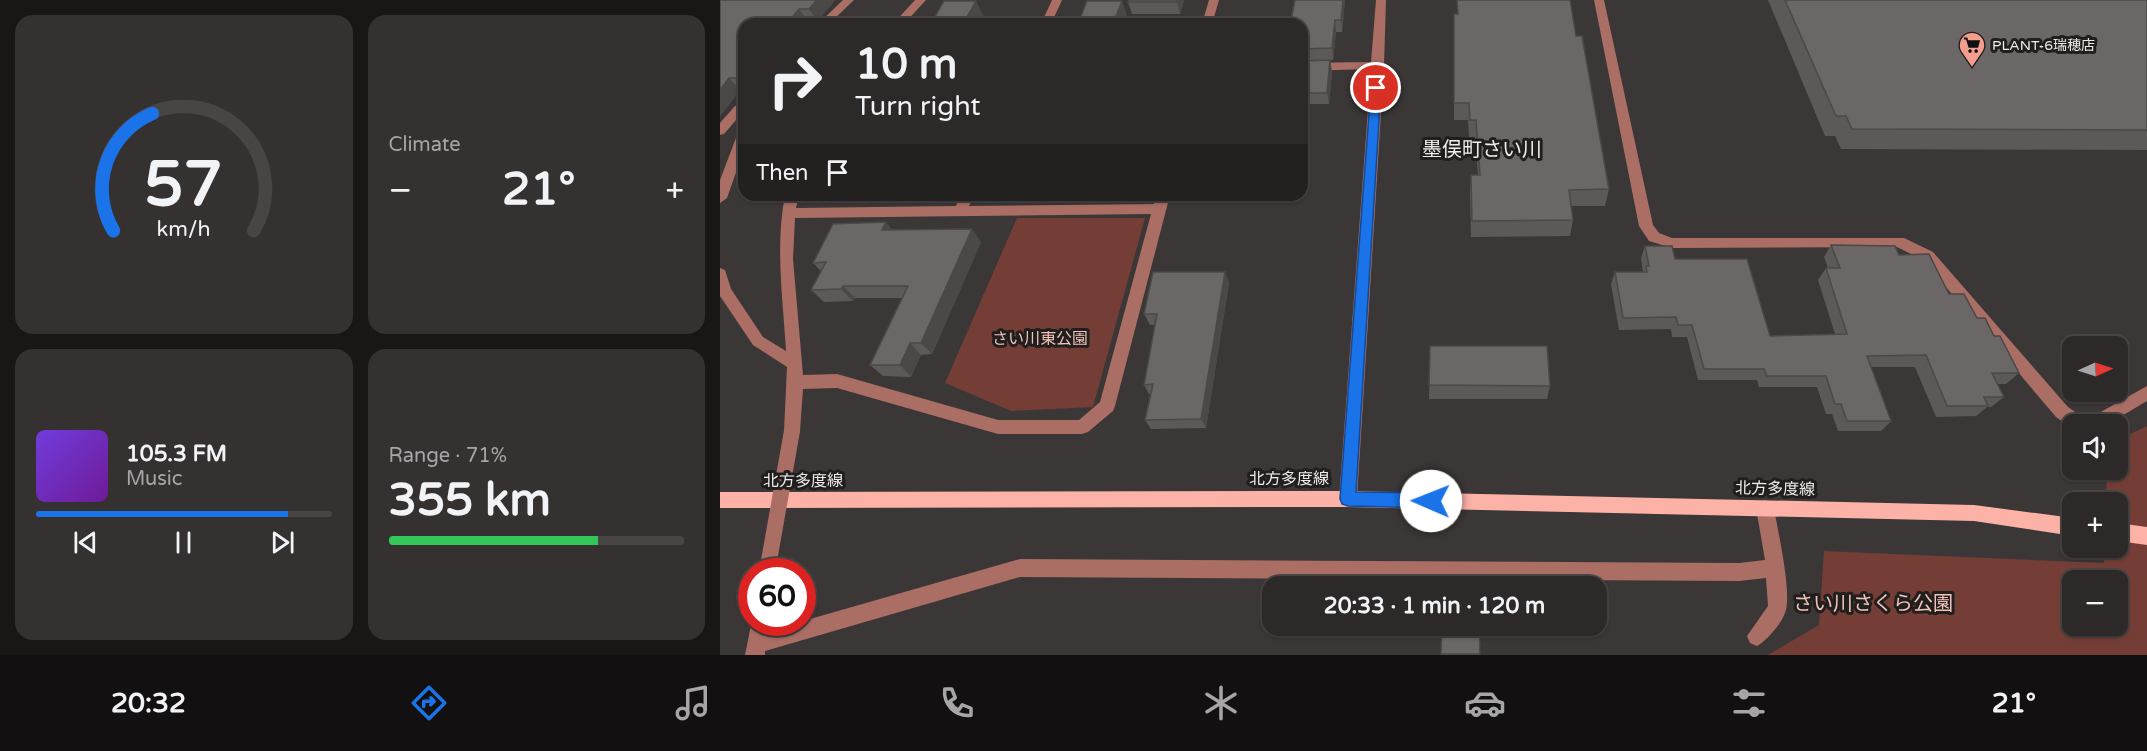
<!DOCTYPE html>
<html lang="en">
<head>
<meta charset="utf-8">
<style>
  :root { --surface:#2c2928; --page:#343130; --text:#f1f3f6; --muted:#a6a6a8; --line:#484545; --accent:#1a73e8 }
  body { margin:0; font-family:"Varela Round","Noto Sans JP",sans-serif; background:var(--page); color:var(--text); height:100vh; display:flex; flex-direction:column; font-size:22px; white-space:nowrap }
  * { box-sizing:border-box; margin:0 }
  p { font-size:20px; color:var(--muted) }
  .icon { flex:none; width:33px; height:33px; fill:none; stroke:currentColor; stroke-width:2; stroke-linecap:round; stroke-linejoin:round }
  .map { position:relative; flex:1; overflow:hidden }
  .drawer { display:flex; flex-direction:column; gap:15px; padding:15px; background:#181716; width:720px }
  .drawer>* { flex:none }
  .hud { position:absolute; left:18px; top:18px; width:570px; height:183px; border-radius:18px; box-shadow:0 2px 4px #0004,0 0 0 2px var(--line); background:#2c2928; color:var(--text); overflow:hidden }
  .needle { width:39px; rotate:87deg }
  .fabs { position:absolute; left:1342px; top:336px; display:grid; gap:12px }
  .fabs a { display:grid; place-items:center; width:66px; height:66px; border-radius:12px; background:var(--surface); box-shadow:0 2px 4px #0004,0 0 0 2px var(--line); font-size:30px }
  .speed { position:absolute; left:18px; top:558px; display:flex; gap:12px; font-size:30px; font-weight:700; text-align:center }
  .speed>* { display:grid; place-content:center; width:78px; height:78px; border-radius:50%; background:var(--surface); box-shadow:0 2px 4px #0004,0 0 0 2px var(--line); line-height:1 }
  .speed .limit { border:9px solid #d22; background:#fff; color:#111 }
  .pin { position:absolute; display:grid; place-items:center; width:51px; height:51px; color:#fff; margin:-26px; border:3px solid #fff; border-radius:50%; box-shadow:0 2px 6px #0007 }
  .me { position:absolute; width:66px; margin:-33px; rotate:271deg; stroke-linejoin:round; filter:drop-shadow(0 0 4px #0008) }
  .turn { display:flex; align-items:center; gap:21px; height:126px; padding:0 18px; font-size:27px }
  .turn .icon { width:78px; height:78px; stroke-width:2.5 }
  .turn b { display:block; font-size:42px; line-height:51px }
  .then { display:flex; align-items:center; height:57px; padding:0 18px; background:#0003; gap:12px; font-size:22px }
  .big { font-size:45px; font-weight:700; line-height:1.1 }
  .drawer .widget { flex:1; display:flex; flex-direction:column; justify-content:center; gap:9px; min-width:0; padding:0 21px; border-radius:18px; background:var(--page) }
  .drawer .dial { align-items:center; gap:0 }
  .dial svg { height:156px; overflow:visible; fill:none; stroke:var(--line); stroke-width:7; stroke-linecap:round; text-anchor:middle }
  .dial text { fill:var(--text); stroke:none }
  .song { display:flex; align-items:center; gap:18px }
  .cover { width:72px; height:72px; border-radius:9px; background:linear-gradient(135deg,hsl(260 70% 55%),hsl(280 70% 35%)) }
  .played { height:6px; border-radius:3px; background:linear-gradient(90deg,var(--accent) 85%,var(--line) 85%) }
  .keys { display:flex; justify-content:space-around; direction:ltr }
  .heat { display:flex; justify-content:space-between; align-items:center; font-size:33px; direction:ltr }
  .charge { height:9px; border-radius:4px; background:linear-gradient(90deg,#34c759 71%,var(--line) 0) }
  .drawer .tiles { flex:1; display:grid; gap:15px; grid-template-columns:repeat(2,1fr) }
  .trip { position:absolute; left:542px; top:576px; width:345px; height:60px; border-radius:18px; background:var(--surface); box-shadow:0 2px 4px #0004,0 0 0 2px var(--line); font-weight:700; line-height:60px; text-align:center }
  .tabs { display:flex; height:96px; justify-content:space-around; align-items:center; background:#121010; color:var(--muted) }
  .tabs .icon { width:42px; height:42px }
  .tabs .on { color:var(--accent) }
  .tabs b { font-size:27px; color:var(--text) }
  main { display:flex; flex:1; min-height:0 }
  .map>svg:first-child { display:block }
  .green { fill:#743e36; fill-rule:evenodd }
  .lines { fill:none; stroke-linecap:round; stroke-linejoin:round }
  .minor { fill:#aa6e65; fill-rule:evenodd }
  .major { fill:#fcb2a6; fill-rule:evenodd }
  .minor-bridge { stroke:#aa6e65; stroke-width:16 }
  .wall { fill:#5c5959 }
  .shaded-wall { fill:#4b4848 }
  .building { fill:#6b6767; stroke:#4b4848; stroke-width:1.5 }
  .route { fill:#1a73e8; stroke:#114b97; stroke-width:1.5 }
  .labels { text-anchor:middle; dominant-baseline:central; stroke-width:6; stroke-linejoin:round; paint-order:stroke }
  .far-poi-label { font-size:14px; fill:#edebeb; stroke:#201f1e; text-anchor:start }
  .park-label { font-size:16px; fill:#f2c1b9; stroke:#201f1e }
  .street-label { font-size:16px; fill:#edebeb; stroke:#201f1e }
  .quarter-label { font-size:20px; fill:#edebeb; stroke:#201f1e }
  .near-park-label { font-size:20px; fill:#f2c1b9; stroke:#201f1e }
</style>
</head>
<body>
<main>
<section class="drawer">
<div class="tiles">
<div class="widget dial"><svg viewBox="0 0 100 80">
<path d="M14 69A42 42 0 1 1 86 69"/>
<path d="M14 69A42 42 0 0 1 34 9" stroke="#1a73e8"/>
<text x="50" y="56" font-size="32" font-weight="700">57</text>
<text x="50" y="72" font-size="11">km/h</text>
</svg></div>
<div class="widget"><p>Climate</p>
<div class="heat"><a>−</a><b class="big">21°</b><a>+</a></div>
</div>
<div class="widget">
<div class="song"><i class="cover"></i><div><b>105.3 FM</b><p>Music</p></div></div>
<div class="played"></div>
<div class="keys"><svg class="icon" aria-label="previous" viewBox="0 0 24 24"><path d="M18 5L8 12l10 7zM5 5v14"/></svg><svg class="icon" aria-label="pause" viewBox="0 0 24 24"><path d="M8 5v14M16 5v14"/></svg><svg class="icon" aria-label="next" viewBox="0 0 24 24"><path d="M6 5l10 7-10 7zM19 5v14"/></svg></div>
</div>
<div class="widget"><p>Range · 71%</p><b class="big">355 km</b><div class="charge"></div></div>
</div>
</section>
<div class="map">
<svg width="1427" height="655" viewBox="0 0 1427 655">
  <rect width="100%" height="100%" fill="#3a3736"/>
  <path class="green" d="M297 218H425L373 407 291 411 225 383Z
    M1427 426V655H1048L1099 625 1104 551 1384 563 1385 548H1398V502H1386L1387 470H1398V440ZM1353 580H1398V626H1353Z"/>
  <g class="lines">
    <path class="minor" d="M123 0H134L109 24H98Z
      M195 0H206L184 24H173Z
      M332 0H342L331 24H321Z
      M489 0H499L492 24H482Z
      M656 0H666L664 65 637 499 634 505 628 507 622 505 619 499 651 69 582 71V63L651 62Z
      M874 0H884L933 225 939 233 952 238H1184L1213 252 1348 407 1362 417 1379 413 1427 386V401L1388 424H1353V429L1336 417 1203 260 1177 247 952 248 929 241 919 226Z
      M19 105 24 107V150L7 198 0 203V180L19 130 16 120 4 134 0 135V123L15 106Z
      M65 195H79L76 208 236 206 240 195H254L249 206 434 204 436 195H450L395 406 393 411 368 432 362 434H278L117 388 83 389 80 431 78 436 72 438 66 436 64 431 67 367 33 345 0 296V268L5 270 11 289 43 337 66 351C63 298 55 247 65 195ZM431 214 380 402 359 420H278L117 374 83 375 73 259 75 218Z
      M1045 500 1051 502 1054 508C1058 532 1071 588 1066 610 1063 622 1047 641 1037 646L1030 643 1027 636 1048 606 1046 578 1019 581 300 577 45 651V655H25L32 620V622H49L48 631 300 559 1019 563 1045 560 1036 508 1039 502Z"/>
    <path class="major" d="M628 491 1254 505 1353 518V536L1254 521 628 507 0 508V492Z
      M1398 523 1427 527V545L1398 541Z"/>
    <path class="minor-bridge" d="M47 572 72 431"/>
  </g>
  <path class="wall" d="M0 0H115L98 21H88L85 24H24V90H20L0 116Z
    M464 0 460 14H412L408 2Z
    M575 0H625L622 32H616L613 60 582 61V24H572L571 20Z
    M737 0 856 36 889 189 885 206H851L853 220 850 236 751 237 750 192 751 175H758L755 137H749L748 120H734V14H737Z
    M1048 0H1427V150L1121 149 1115 136H1105Z
    M610 60 612 72 609 104H582V61Z
    M282 195H342L340 201 286 202Z
    M166 222 172 230 261 242 212 354 201 355 191 377 163 376 150 365 182 298H135L133 301 104 302 91 290 101 271 93 263Z
    M1111 245 1179 255 1229 294 1257 318 1274 336 1299 373 1286 384H1277L1284 397 1271 407H1267L1256 416 1216 417 1195 367H1151L1171 421 1161 431H1118L1112 414H1106L1097 387H1039L1037 380H978L967 337H952L951 329 899 330 891 284 895 272H923L921 258 925 246 955 259 1050 336 1115 334 1098 280 1106 268H1108L1104 257Z
    M505 272 509 283 486 428 431 429 425 420 431 394H429L424 385 435 325H430L424 314Z
    M710 346 830 386 827 399H709Z
    M721 626H759L760 655H721Z"/>
  <path class="shaded-wall" d="M97 0H115L98 21 89 9Z
    M457 0H464L460 14 457 2Z
    M623 0H625L622 32 621 20Z
    M256 1 264 17 260 24H243Z
    M402 1 407 16 404 24H393Z
    M79 9 88 21 85 24H67Z
    M615 20 616 32 613 60 612 48Z
    M610 60 612 72 609 104 607 93Z
    M24 69V87L16 78Z
    M9 78 20 90 0 116V90Z
    M337 195H342L340 201Z
    M166 222 176 235 162 230Z
    M252 229 261 242 212 354 201 343Z
    M505 272 509 283 486 428 481 419Z
    M123 286 135 298 133 301 121 289Z
    M190 343 201 355 191 377 180 365Z"/>
  <path class="building" d="M0 0H97L89 9H79L67 24H24V69L16 78H9L0 90Z
    M409 0H457V2H408Z
    M575 0H623L621 20H615L612 48 582 49V24H576L577 20H571Z
    M737 0H850L856 36H862L889 189 849 190 853 220 752 221 751 175H760L756 120H750L749 103H734V14H738Z
    M1065 0H1427V130L1132 129 1126 116H1116Z
    M224 1H256L243 24H211Z
    M367 1H402L393 24H358Z
    M610 60 607 93H582V61Z
    M166 222 162 230 252 229 201 343H190L180 365H150L188 286H123L121 289 91 290 106 262 93 263 113 224Z
    M1111 245 1175 246 1179 255 1209 254 1229 294H1244L1257 318H1265L1274 336H1280L1299 373H1272L1284 397H1264L1268 406H1227L1206 355 1147 356 1171 421H1127L1121 404H1115L1106 376H1047L1044 369H984L972 325H958L956 317 903 318 895 272H927L926 266H929L925 246H952L955 259H1027L1050 336 1127 334 1106 268H1120Z
    M433 272H505L481 419 425 420 433 384 424 385 437 314H424Z
    M710 346H827L830 386 709 385Z
    M722 626H759L760 654H721Z"/>
  <path class="route" d="M656 85 661 88 636 492 711 493 716 495 719 501 716 506 711 508 628 506 622 504 620 499 651 88Z"/>
  <defs>
    <g id="supermarket-pin" transform="scale(1.35)"><path d="M0 17L-7.5 6A9.5 9.5 0 1 1 7.5 6Z" fill="#f59d8f" stroke="#201f1e"/><path d="M-6-5.5h2.5l.6 2H6L4.5 2H-2.5L-4.4-4H-6ZM-1.5 3.2a1.3 1.3 0 1 0 .1 0ZM3 3.2a1.3 1.3 0 1 0 .1 0Z" fill="#111"/></g>
  </defs>
  <g fill-rule="evenodd">
    <use href="#supermarket-pin" x="1252" y="45"/>
  </g>
  <g class="labels">
    <g class="far-poi-label">
      <text x="1272" y="45">PLANT-6瑞穂店</text>
    </g>
    <g class="park-label">
      <text x="320" y="339">さい川東公園</text>
    </g>
    <g class="street-label">
      <text x="569" y="479">北方多度線</text>
      <text x="83" y="481">北方多度線</text>
      <text transform="translate(1055 489) rotate(1)">北方多度線</text>
    </g>
    <g class="quarter-label">
      <text x="762" y="150">墨俣町さい川</text>
    </g>
    <g class="near-park-label">
      <text x="1153" y="604">さい川さくら公園</text>
    </g>
  </g>
</svg>
<div class="fabs">
<a><svg class="needle" viewBox="-14 -14 28 28"><path d="M0-13l5 13h-10z" fill="#e53935"/><path d="M0 13l5-13h-10z" fill="#a6a6a8"/></svg></a>
<a><svg class="icon" aria-label="sound" viewBox="0 0 24 24"><path d="M4 9h4l5-4v14l-5-4H4zM17 9q2 3 0 6"/></svg></a>
<a>+</a>
<a>−</a>
</div>
<div class="speed"><div class="limit">60</div></div>
<div class="pin" style="left:656px;top:88px;background:#d93025"><svg class="icon" aria-label="arrive" viewBox="0 0 24 24"><path d="M6 21V4h12l-3 4 3 4H6"/></svg></div>
<svg class="me" style="left:711px;top:501px" viewBox="-20 -20 40 40"><circle r="19" fill="#fff"/><path d="M0-13L10 11 0 6-10 11z" fill="#1a73e8"/></svg>
<div class="trip">20:33 · 1 min · 120 m</div>
<div class="hud">
<div class="turn"><svg class="icon" aria-label="right" viewBox="0 0 24 24"><path d="M7 20v-9h11M14 6l5 5-5 5"/></svg><div><b>10 m</b>Turn right</div></div>
<div class="then">Then<svg class="icon" aria-label="arrive" viewBox="0 0 24 24"><path d="M6 21V4h12l-3 4 3 4H6"/></svg></div>
</div>
</div>
</main>
<nav class="tabs">
<b>20:32</b>
<svg class="icon on" aria-label="directions" viewBox="0 0 24 24"><path d="M12 3l9 9-9 9-9-9zM9 14v-3h6M13 9l2 2-2 2"/></svg>
<svg class="icon" aria-label="music" viewBox="0 0 24 24"><path d="M9 18V5l10-2v13"/><circle cx="6" cy="18" r="3"/><circle cx="16" cy="16" r="3"/></svg>
<svg class="icon" aria-label="phone" viewBox="0 0 24 24"><path d="M5 4h4l2 5-3 2q2 4 5 5l2-3 5 2v4C11 20 4 13 5 4z"/></svg>
<svg class="icon" aria-label="climate" viewBox="0 0 24 24"><path d="M12 3v18M4 7l16 10M4 17L20 7"/></svg>
<svg class="icon" aria-label="car" viewBox="0 0 24 24"><path d="M5 17H2v-5l4-1 3-4h7l3 4 3 1v5h-3M9 17h6M6 11h13"/><circle cx="7" cy="17" r="2"/><circle cx="17" cy="17" r="2"/></svg>
<svg class="icon" aria-label="filters" viewBox="0 0 24 24"><path d="M4 7h16M4 17h16"/><circle cx="9" cy="7" r="2"/><circle cx="15" cy="17" r="2"/></svg>
<b>21°</b>
</nav>
</body>
</html>
